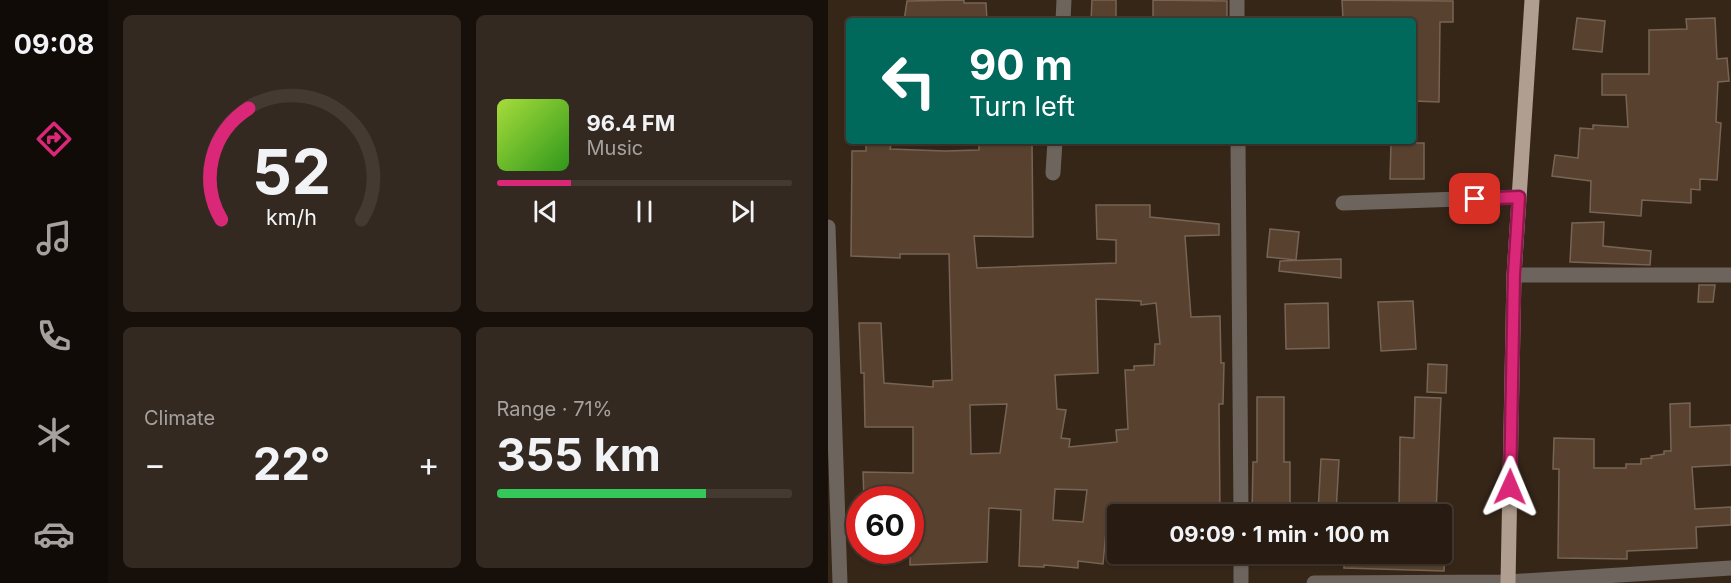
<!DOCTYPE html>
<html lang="en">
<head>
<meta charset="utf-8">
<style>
  :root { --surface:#281c12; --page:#342920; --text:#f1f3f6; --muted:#a5a19f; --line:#443a32; --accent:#db2777 }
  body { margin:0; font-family:Inter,sans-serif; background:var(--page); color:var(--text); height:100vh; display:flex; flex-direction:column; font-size:22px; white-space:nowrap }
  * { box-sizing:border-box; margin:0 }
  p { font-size:20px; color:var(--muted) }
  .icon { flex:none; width:33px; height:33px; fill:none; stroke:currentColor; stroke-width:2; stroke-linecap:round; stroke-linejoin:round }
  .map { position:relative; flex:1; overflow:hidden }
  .side { display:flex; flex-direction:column; gap:15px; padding:15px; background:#160f0a; width:720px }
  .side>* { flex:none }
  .hud { position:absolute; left:18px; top:18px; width:570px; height:126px; border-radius:6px; box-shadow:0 2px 4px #0004,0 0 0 2px var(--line); background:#00695c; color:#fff; overflow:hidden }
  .speed { position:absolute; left:18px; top:486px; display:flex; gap:12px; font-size:30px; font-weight:700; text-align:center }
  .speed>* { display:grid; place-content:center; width:78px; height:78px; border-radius:50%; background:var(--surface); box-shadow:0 2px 4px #0004,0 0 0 2px var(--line); line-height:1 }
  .speed .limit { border:9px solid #d22; background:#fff; color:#111 }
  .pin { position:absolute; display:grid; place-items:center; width:51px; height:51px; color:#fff; margin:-26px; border-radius:12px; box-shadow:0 3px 9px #0006 }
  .me { position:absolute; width:66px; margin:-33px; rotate:1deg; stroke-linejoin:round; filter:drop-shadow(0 0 4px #0008) }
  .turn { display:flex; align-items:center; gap:21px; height:126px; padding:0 24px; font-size:27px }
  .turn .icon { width:78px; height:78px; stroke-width:2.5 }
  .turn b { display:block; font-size:42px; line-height:51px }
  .big { font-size:45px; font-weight:700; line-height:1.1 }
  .side .card { flex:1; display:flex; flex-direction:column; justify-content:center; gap:9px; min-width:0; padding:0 21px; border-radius:9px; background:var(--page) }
  .side .dial { align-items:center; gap:0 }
  .dial svg { height:156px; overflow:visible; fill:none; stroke:var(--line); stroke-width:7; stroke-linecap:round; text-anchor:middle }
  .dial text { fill:var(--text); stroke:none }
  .song { display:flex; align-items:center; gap:18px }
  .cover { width:72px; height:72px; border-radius:9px; background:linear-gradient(135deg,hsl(80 70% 55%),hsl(110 70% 35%)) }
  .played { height:6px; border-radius:3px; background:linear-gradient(90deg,var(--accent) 25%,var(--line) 25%) }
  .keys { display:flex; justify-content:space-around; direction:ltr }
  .heat { display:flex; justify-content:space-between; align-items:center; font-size:33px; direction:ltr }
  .charge { height:9px; border-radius:4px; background:linear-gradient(90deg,#34c759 71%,var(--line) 0) }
  .side .tiles { flex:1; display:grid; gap:15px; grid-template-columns:repeat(2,1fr) }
  .trip { position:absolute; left:279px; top:504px; width:345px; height:60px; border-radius:6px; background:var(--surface); box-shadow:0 2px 4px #0004,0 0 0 2px var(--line); font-weight:700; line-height:60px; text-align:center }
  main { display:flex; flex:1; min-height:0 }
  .dock { display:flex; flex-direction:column; width:108px; justify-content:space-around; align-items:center; background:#100b07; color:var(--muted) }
  .dock .icon { width:42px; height:42px }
  .dock .selected { color:var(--accent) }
  .dock b { font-size:27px; color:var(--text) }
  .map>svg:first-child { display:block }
  .building { fill:#58422f; stroke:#776454; stroke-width:1.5; fill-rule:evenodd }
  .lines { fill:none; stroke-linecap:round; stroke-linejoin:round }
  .minor { stroke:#6d645d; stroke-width:15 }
  .major { stroke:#b09e90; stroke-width:15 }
  .route-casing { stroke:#8e194d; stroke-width:15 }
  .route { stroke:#db2777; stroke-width:10 }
</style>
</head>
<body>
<main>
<nav class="dock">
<b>09:08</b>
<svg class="icon selected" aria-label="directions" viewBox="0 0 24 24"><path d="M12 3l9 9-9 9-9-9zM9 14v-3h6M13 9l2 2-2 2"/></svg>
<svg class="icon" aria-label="music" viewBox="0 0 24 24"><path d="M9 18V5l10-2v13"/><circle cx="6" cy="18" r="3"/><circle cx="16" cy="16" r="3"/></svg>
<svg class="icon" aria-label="phone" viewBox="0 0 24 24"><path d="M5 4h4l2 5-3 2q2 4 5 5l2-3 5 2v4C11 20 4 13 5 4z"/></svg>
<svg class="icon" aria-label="climate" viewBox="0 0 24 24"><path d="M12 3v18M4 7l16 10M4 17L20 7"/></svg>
<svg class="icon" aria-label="car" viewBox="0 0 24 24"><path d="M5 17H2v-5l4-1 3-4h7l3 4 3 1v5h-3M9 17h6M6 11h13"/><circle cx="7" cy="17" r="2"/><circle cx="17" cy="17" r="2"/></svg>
</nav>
<section class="side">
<div class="tiles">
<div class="card dial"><svg viewBox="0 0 100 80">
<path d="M14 69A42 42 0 1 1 86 69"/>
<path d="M14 69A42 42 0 0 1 28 12" stroke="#db2777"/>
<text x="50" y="56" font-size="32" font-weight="700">52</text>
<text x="50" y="72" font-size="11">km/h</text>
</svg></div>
<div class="card">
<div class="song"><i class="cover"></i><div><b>96.4 FM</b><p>Music</p></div></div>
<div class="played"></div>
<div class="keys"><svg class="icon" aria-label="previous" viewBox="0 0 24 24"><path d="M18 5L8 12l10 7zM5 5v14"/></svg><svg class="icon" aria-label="pause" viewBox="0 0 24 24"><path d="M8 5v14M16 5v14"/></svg><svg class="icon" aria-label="next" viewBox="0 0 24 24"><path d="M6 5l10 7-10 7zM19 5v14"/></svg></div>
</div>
<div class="card"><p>Climate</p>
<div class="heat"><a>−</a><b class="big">22°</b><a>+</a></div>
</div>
<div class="card"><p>Range · 71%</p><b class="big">355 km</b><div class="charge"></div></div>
</div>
</section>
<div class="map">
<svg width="903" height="583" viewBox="0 0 903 583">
  <rect width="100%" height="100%" fill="#362618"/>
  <path class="building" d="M136 0V3H158L159 21H76L79 1Z
    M264 0H288V21H263Z
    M325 0 399 1V21L325 17Z
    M514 0 625 1V22H612L611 102 585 101V21L515 19Z
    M749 18 777 21 774 52 745 49Z
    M887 18 889 59 899 58 901 81 890 82 888 122 893 123 889 180 872 179V190L863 189V203L814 200 813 216 762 212 763 181 724 176 727 155 750 158 752 128 765 129V125L800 127 798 95H774V74H821V30L859 29 858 19Z
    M38 141H64L62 149 117 151 151 150V141H204L205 237 146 236 149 268 288 263V240L269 239 268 205H322V217L391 224V235L357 236 363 317 392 316 393 363H396L395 404H391L392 514H327V503L280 510 275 564 250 561V568L216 565V567L191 566 193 510 161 508 159 562 82 565V500H36L35 472 85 473V427H37L36 373H33L31 323H53L56 383 105 387V381L124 380 121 254H72V258L23 256 24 151H38ZM268 299 313 301V305L328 303 332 344H327L326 365 306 366V370H297L300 429 288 430 289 442 241 447 242 439 233 438 238 410 229 409 227 375 270 373ZM179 404 172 453 143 454 142 405ZM227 489 259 490 255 522 225 520Z
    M563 143H596V179H562Z
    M776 222 775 246 823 251 822 265 742 262 744 223Z
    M442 229 471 232 468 260 439 257Z
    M513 259V278L451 271 452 261Z
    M871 285H887L885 302H870Z
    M585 301 588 349 553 351 550 302Z
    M500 303 501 348 458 349 457 304Z
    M600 364 619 365 618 393 599 392Z
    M429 397H456V462H462V509H449V514H424L425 462H429Z
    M587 397 613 398 608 513H571L572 437 586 438Z
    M862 403V427L903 425V465L864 467 867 509 903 507V525L868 527 869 548 799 551V559L730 558 731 469H725L726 438 766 439V468H798V464H813V459L824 458 823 456 836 454V451H843L842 404Z
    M493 459 511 460 508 513 490 512Z
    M516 554H617L616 571 516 568Z"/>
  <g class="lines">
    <path class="minor" d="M409 0V21
      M235 21 236 0
      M410 141 413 514
      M225 173 227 141
      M515 203 691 197
      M0 227 12 583
      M686 275H903
      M413 554V583
      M486 583 680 582 903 568"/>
    <path class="major" d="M680 583 686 275 704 0"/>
  </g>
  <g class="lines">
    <g class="route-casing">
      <path id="route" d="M647 199 691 197 686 275 682 487"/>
    </g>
    <use href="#route" class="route"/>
  </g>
</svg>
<div class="speed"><div class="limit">60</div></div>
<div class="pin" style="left:647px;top:199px;background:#d93025"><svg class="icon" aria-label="arrive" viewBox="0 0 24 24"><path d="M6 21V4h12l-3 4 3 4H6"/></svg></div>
<svg class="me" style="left:682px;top:487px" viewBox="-20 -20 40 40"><path d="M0-17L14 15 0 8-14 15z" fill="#db2777" stroke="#fff" stroke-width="4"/></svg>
<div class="trip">09:09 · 1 min · 100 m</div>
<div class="hud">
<div class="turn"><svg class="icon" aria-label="left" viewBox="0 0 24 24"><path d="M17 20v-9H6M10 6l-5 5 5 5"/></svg><div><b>90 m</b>Turn left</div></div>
</div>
</div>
</main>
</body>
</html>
